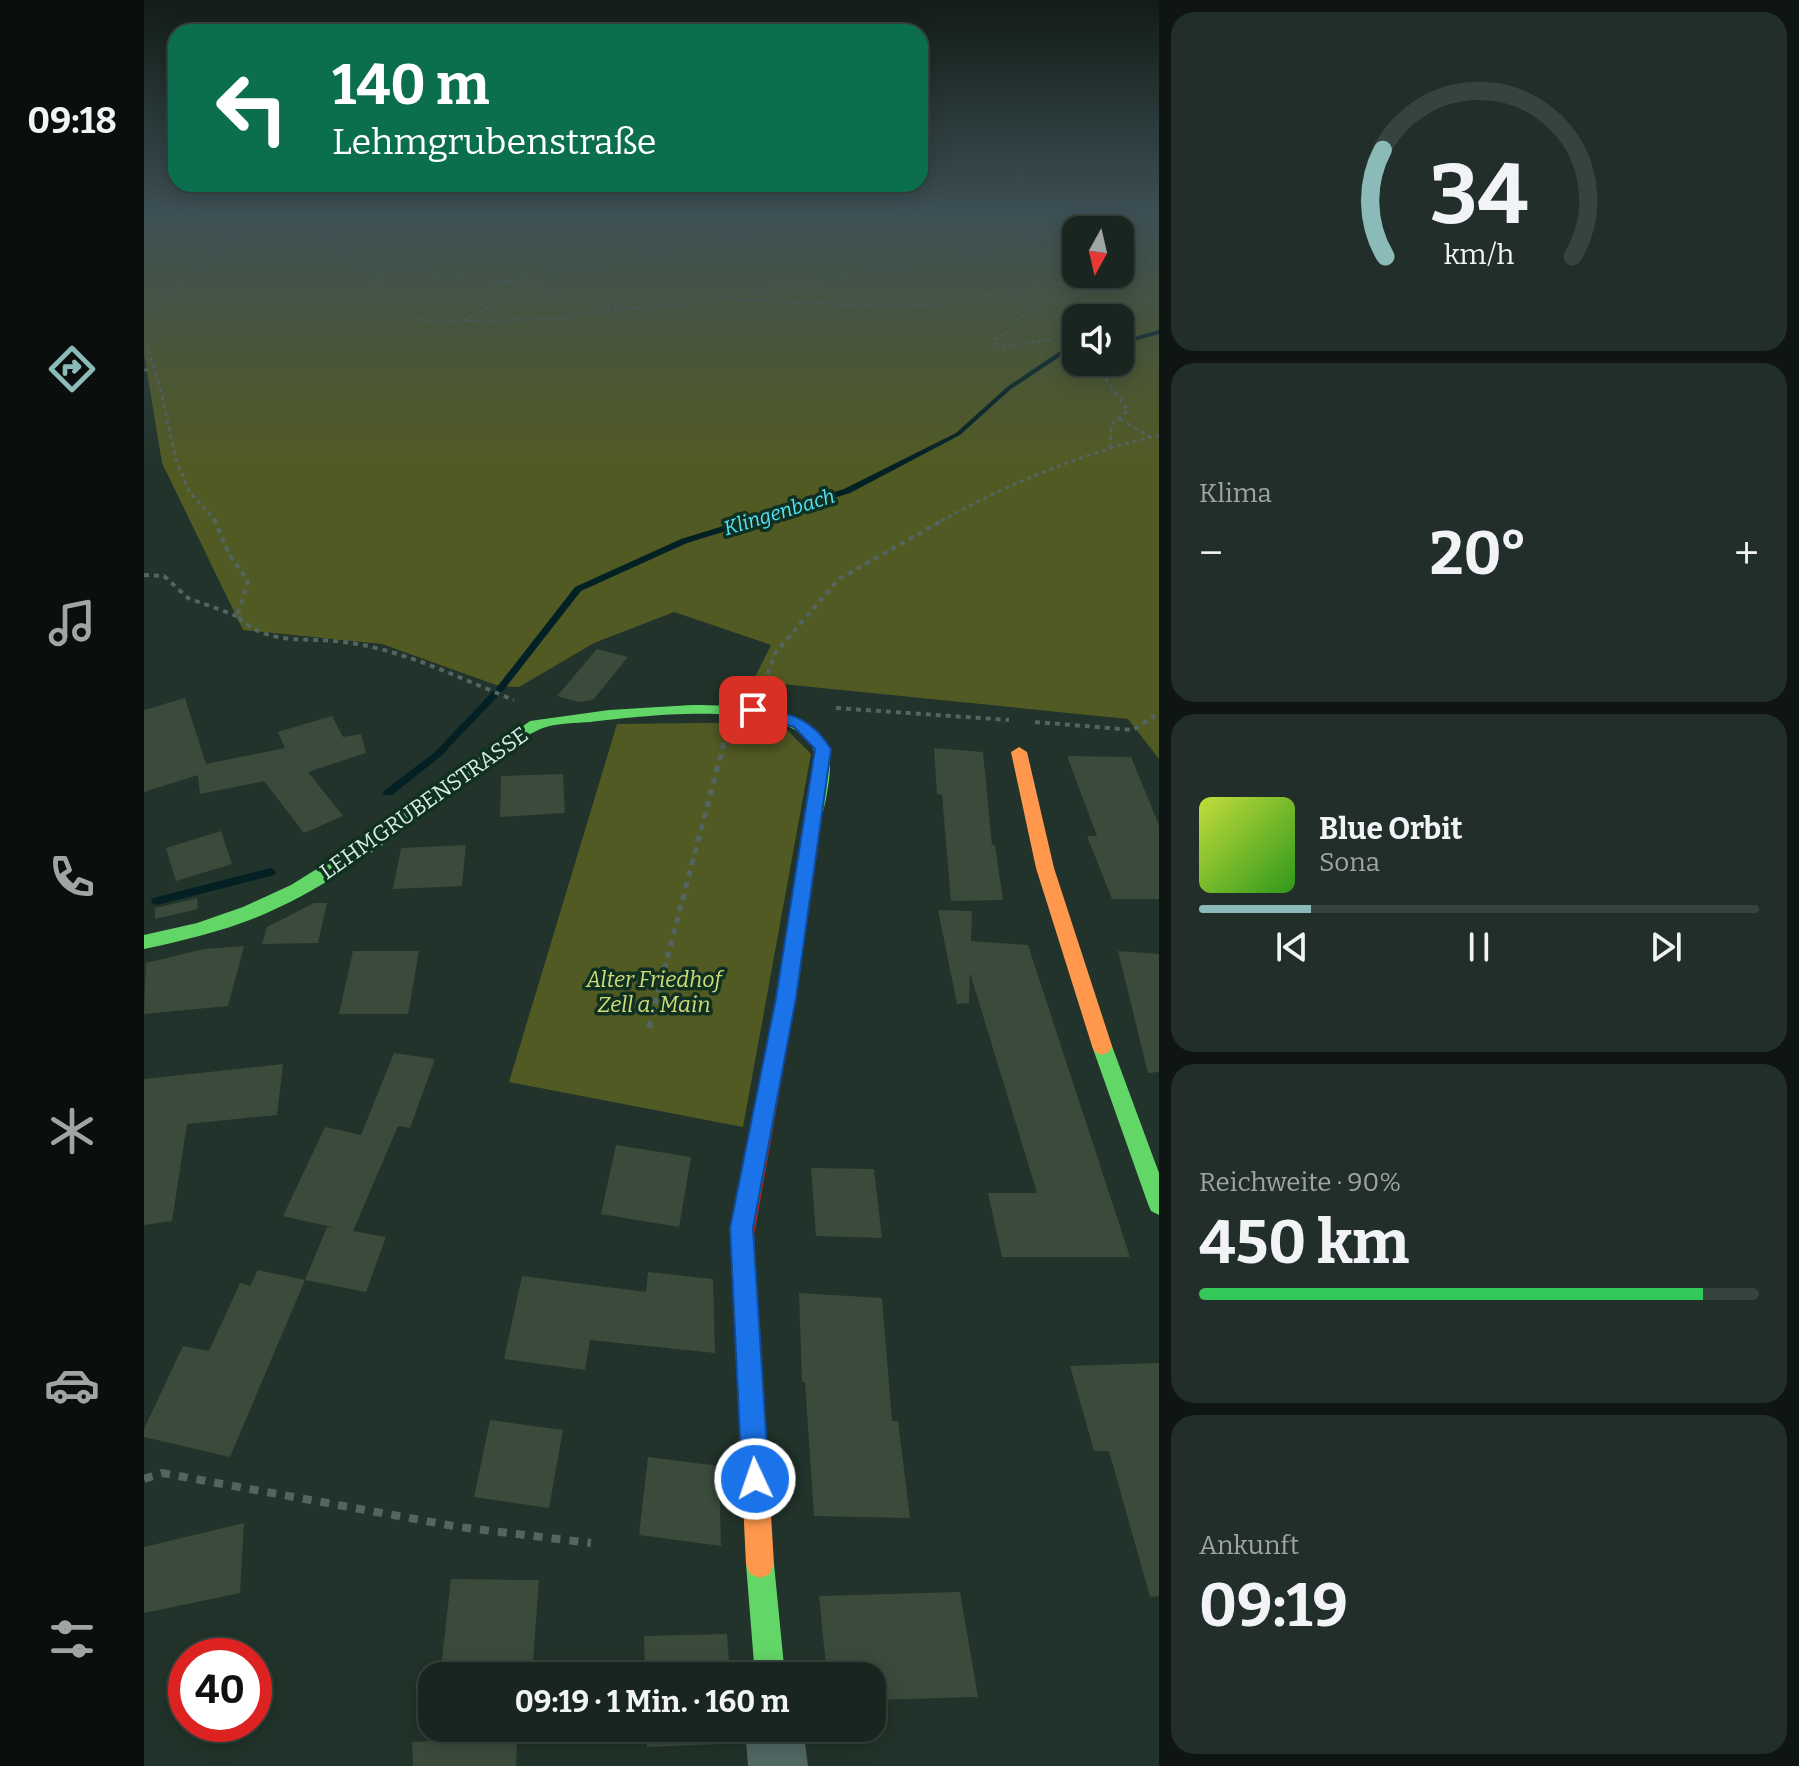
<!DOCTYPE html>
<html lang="de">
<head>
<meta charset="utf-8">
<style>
  :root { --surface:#192620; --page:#222e29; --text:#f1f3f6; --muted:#9fa5a5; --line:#37433e; --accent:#8bbbb9 }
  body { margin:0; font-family:Bitter,serif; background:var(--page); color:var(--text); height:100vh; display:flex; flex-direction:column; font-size:30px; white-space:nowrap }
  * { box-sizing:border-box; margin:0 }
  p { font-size:26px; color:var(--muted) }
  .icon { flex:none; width:44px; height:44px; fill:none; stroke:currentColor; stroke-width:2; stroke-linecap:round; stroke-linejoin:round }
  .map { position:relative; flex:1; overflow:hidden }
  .details { display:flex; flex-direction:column; gap:12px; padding:12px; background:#0e1512; width:640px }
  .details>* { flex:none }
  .top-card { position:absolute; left:24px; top:24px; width:760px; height:168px; border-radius:24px; box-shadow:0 4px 20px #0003,0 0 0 2px var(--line); background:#0b6e4f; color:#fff; overflow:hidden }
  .needle { width:52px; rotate:188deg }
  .controls { position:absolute; left:918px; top:216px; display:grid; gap:16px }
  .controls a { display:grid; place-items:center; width:72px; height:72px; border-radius:16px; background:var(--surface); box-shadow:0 4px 20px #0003,0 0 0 2px var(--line); font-size:40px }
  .speed { position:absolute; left:24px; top:1638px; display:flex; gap:16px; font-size:40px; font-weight:700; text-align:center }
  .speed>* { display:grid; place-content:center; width:104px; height:104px; border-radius:50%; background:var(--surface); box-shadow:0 4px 20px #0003,0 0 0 2px var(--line); line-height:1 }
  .speed .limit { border:12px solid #d22; background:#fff; color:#111 }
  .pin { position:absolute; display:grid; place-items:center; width:68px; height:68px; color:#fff; margin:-34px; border-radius:16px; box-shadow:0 4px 12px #0006 }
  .me { position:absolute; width:88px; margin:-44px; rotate:357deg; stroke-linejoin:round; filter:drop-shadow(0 0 6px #0008) }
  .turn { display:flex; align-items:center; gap:28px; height:168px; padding:0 32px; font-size:36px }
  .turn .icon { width:104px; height:104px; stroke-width:2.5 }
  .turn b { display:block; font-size:56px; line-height:68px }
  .big { font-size:60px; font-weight:700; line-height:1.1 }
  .details .tile { flex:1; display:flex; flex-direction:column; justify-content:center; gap:12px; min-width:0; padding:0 28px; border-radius:24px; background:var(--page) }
  .details .dial { align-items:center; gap:0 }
  .dial svg { height:208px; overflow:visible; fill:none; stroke:var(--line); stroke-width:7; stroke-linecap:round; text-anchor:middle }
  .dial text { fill:var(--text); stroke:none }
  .song { display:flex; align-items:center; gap:24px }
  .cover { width:96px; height:96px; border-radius:12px; background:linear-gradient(135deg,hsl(70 70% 55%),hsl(110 70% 35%)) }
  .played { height:8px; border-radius:4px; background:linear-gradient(90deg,var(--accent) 20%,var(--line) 20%) }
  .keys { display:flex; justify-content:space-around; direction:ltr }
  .heat { display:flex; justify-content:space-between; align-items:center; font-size:44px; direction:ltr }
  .charge { height:12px; border-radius:6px; background:linear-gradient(90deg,#34c759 90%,var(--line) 0) }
  .trip { position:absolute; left:274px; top:1662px; width:468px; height:80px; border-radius:24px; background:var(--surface); box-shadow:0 4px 20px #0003,0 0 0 2px var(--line); font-weight:700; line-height:80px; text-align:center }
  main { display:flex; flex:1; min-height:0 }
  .menu { display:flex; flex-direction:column; width:144px; justify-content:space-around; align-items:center; background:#0a0f0d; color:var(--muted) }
  .menu .icon { width:56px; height:56px }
  .menu .current { color:var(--accent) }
  .menu b { font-size:36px; color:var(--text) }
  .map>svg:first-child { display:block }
  .green { fill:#525a24; fill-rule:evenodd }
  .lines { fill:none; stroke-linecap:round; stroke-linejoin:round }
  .stream { fill:#032124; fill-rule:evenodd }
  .building { fill:#3a4b3c }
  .path-far5 { stroke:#536561; stroke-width:2; stroke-dasharray:3 3; stroke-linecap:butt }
  .path-far4 { stroke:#536561; stroke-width:3; stroke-dasharray:4 4; stroke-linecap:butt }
  .path-far3 { stroke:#536561; stroke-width:4; stroke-dasharray:5 5; stroke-linecap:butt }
  .path-far2 { stroke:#536561; stroke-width:5; stroke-dasharray:6 6; stroke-linecap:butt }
  .path-far1 { stroke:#536561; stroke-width:6; stroke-dasharray:7 7; stroke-linecap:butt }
  .path { stroke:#536561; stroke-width:8; stroke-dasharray:9 9; stroke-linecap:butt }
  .street { fill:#516863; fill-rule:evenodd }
  .fast { fill:#63d668; fill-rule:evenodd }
  .slow { fill:#ff974d; fill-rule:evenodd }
  .jam { fill:#b3261e; fill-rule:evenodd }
  .route { fill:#1a73e8; stroke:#114b97; stroke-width:2 }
  .labels { text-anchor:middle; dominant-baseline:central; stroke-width:7; stroke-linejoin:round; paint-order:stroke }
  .far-water-label { font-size:20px; font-style:italic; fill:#51e6f9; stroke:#103021 }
  .street-label { font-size:22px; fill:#d9ece1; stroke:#103021 }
  .park-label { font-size:22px; font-style:italic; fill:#d1dc78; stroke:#103021 }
</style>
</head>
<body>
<main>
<nav class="menu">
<b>09:18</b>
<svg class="icon current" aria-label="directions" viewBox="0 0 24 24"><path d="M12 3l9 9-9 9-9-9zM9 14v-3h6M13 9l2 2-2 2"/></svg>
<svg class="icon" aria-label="music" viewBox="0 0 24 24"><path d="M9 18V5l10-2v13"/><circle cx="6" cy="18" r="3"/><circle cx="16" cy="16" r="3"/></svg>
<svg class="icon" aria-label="phone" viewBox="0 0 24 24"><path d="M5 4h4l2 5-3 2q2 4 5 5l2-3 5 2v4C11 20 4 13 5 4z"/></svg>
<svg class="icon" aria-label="climate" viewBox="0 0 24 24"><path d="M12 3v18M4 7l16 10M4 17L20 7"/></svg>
<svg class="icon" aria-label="car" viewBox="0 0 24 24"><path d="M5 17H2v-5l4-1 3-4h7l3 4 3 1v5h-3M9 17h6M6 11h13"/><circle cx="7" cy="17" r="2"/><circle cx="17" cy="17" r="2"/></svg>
<svg class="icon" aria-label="filters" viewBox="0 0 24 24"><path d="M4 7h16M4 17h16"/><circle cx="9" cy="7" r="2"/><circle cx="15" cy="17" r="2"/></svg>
</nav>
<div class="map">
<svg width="1015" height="1766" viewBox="0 0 1015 1766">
  <rect width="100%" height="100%" fill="#21332a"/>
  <path class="green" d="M0 215H1015V759L984 719 609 681 627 645 530 612 450 643 375 687 355 686 238 644 99 630 18 463 0 354ZM976 230V274H932V230ZM932 318H976V362H932Z
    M630 722 641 728 667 754 599 1127 365 1082 473 724Z"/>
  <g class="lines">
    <path class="stream" d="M1015 330V334L976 345V341Z
      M932 348V352L920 354 867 389 816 435 706 493 543 543 437 591 359 691 356 692 355 695 297 756 248 795H240L239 793 240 791 291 752 349 691 352 690 353 687 431 587 537 539 700 489 812 433 863 387 916 351Z
      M127 868 132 872 131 875 13 905 9 904 7 901 9 898 13 897Z"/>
  </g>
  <path class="building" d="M453 649 484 657 449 700 434 702 413 696Z
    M41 698 62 764 141 748 134 732 188 716 199 737 217 734 222 753 164 772 199 816 160 833 120 781 56 794 54 775 0 792V710Z
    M790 748 839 752 848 845H851L859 900 807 901 798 795 793 794Z
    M923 756 987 757 1015 825V899H968L943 836H953Z
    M419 774 421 813 356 817 357 776Z
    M77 831 88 864 32 881 22 848Z
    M322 845 318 886 249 889 257 848Z
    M53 898 54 909 11 919V908Z
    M170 903H183L174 943 118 944 123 927Z
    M794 910 828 911 827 941 884 945 986 1257H858L844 1193H893L826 973 825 1003 813 1004Z
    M100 946 84 1006 0 1014 2 963 60 949Z
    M209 951H275L264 1014H195Z
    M974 951 1015 954V1072L1004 1073Z
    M250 1053 291 1059 266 1128 254 1126 209 1231 242 1237 222 1292 161 1280 183 1227 192 1228 139 1216 181 1127 217 1135Z
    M139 1064 133 1115 43 1124 28 1221 0 1225V1079Z
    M472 1145 547 1157 535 1227 457 1214Z
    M667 1168 730 1169 738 1238 672 1236Z
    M114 1270 161 1280 86 1457 0 1437V1429L39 1346 65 1351 96 1283 106 1286Z
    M504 1272 569 1279 571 1353 446 1340 441 1370 360 1359 378 1276 502 1292Z
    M655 1293 738 1298 748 1421H754L766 1518 670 1516 661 1382H658Z
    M1015 1363V1596L1006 1597 965 1451H950L926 1366Z
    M346 1420 419 1430 405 1508 330 1497Z
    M504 1457 575 1466 577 1546 495 1535Z
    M100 1523 96 1593 0 1613V1547Z
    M307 1579 395 1580 388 1676H296Z
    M816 1592 834 1697 728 1700V1676H683L675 1596Z
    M583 1634 586 1676H501L500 1636Z
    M502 1728H598L599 1743 503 1747Z
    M373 1736 372 1766H269L268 1742Z"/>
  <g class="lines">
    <path class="path-far5" d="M166 215 266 317 296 323 318 321 343 309 363 281 585 238 683 215
      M976 271 1015 260
      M233 281 239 278V267L256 258C291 284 335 276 375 283 402 288 427 298 453 304 478 309 502 308 527 306L805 257 880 239 954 215
      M582 299 747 307 795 304 967 274
      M0 309 14 302 93 236 106 215
      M320 321 412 319 478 309
      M0 339 4 352
      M922 352 906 339 852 348 851 340 868 330C874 301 942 304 961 276"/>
    <path class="path-far4" d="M4 350 16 387 32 460 46 493 72 521
      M919 350 932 360
      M935 362 959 375 984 410 967 425 966 447
      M0 370 8 369
      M976 419 1006 437
      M797 521C865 483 940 453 1015 435"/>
    <path class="path-far3" d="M70 519 85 554 104 581 93 616C121 644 154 638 190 641 253 646 312 677 370 700
      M0 575 20 576 44 598 93 616
      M620 683 632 652 695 579 801 519
      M692 708 865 720
      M891 722 989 730 1015 713"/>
    <path class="path-far2" d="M511 1004 581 739"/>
    <path class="path-far1" d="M505 1028 512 1002"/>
    <path class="path" d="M0 1479 18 1473 315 1527 447 1543"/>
    <path class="street" d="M601 1728H659L664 1766H604Z"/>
    <path class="fast" d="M548 705C601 706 696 702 685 780 683 793 681 810 675 822L669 824 660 818C665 797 680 760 665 741 632 700 496 716 447 722 432 723 414 723 399 728 369 739 314 789 286 810 231 851 175 892 111 918 75 932 38 941 0 949V935L53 923 99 907 147 885 237 829 386 721 465 710Z
      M958 1037 965 1040 968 1046 1015 1173V1215L1007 1211 1004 1204 948 1046 951 1040Z
      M616 1550 626 1554 630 1564 641 1676H611L602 1564 606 1554Z"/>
    <path class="slow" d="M875 747 883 752 910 868 968 1046 965 1052 958 1055 951 1052 948 1046 892 868 867 752Z
      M598 1225 606 1228 610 1236 630 1564 626 1574 616 1578 606 1574 602 1564 586 1236 590 1228Z"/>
    <path class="jam" d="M669 812 678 818 652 998 610 1236 606 1244 598 1247 590 1244 586 1236 632 998 660 818Z"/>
  </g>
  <linearGradient id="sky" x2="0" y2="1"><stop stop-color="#121c17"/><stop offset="0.46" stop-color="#3d5055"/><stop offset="1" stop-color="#3d5055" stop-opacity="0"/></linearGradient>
  <rect width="1015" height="463" fill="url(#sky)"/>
  <path class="route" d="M609 705C644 714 667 716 687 749L652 998 609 1228 625 1479 621 1488 611 1492 602 1488 598 1479 586 1228 632 998 671 749 650 727 604 714 601 710Z"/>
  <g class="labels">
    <g class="far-water-label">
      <text transform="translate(635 512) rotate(-17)">Klingenbach</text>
    </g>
    <g class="street-label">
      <text transform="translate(280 803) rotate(-35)">LEHMGRUBENSTRASSE</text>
    </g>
    <g class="park-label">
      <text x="510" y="979">Alter Friedhof<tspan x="510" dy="25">Zell a. Main</tspan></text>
    </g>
  </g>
</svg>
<div class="controls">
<a><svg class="needle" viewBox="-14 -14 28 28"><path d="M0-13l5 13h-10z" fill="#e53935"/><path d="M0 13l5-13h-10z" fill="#9fa5a5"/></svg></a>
<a><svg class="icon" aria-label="sound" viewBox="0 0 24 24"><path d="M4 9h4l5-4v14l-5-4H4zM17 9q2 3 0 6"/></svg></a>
</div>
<div class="speed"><div class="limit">40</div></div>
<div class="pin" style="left:609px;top:710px;background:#d93025"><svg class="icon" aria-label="arrive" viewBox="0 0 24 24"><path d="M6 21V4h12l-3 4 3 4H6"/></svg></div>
<svg class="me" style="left:611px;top:1479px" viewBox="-20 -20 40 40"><circle r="17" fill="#1a73e8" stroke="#fff" stroke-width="3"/><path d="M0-11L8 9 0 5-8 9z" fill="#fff"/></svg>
<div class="trip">09:19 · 1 Min. · 160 m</div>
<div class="top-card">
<div class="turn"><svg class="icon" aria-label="left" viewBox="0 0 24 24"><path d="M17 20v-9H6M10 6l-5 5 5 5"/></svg><div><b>140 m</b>Lehmgrubenstraße</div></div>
</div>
</div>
<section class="details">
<div class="tile dial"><svg viewBox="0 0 100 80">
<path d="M14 69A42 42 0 1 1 86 69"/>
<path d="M14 69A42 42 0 0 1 13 28" stroke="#8bbbb9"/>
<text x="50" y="56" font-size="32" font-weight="700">34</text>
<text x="50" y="72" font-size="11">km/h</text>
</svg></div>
<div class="tile"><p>Klima</p>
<div class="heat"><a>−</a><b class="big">20°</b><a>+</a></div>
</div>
<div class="tile">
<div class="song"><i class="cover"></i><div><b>Blue Orbit</b><p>Sona</p></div></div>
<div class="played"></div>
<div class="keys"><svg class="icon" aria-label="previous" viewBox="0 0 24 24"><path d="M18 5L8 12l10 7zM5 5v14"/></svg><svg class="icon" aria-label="pause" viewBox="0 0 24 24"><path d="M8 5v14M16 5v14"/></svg><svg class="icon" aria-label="next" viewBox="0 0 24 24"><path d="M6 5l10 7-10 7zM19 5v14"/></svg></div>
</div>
<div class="tile"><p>Reichweite · 90%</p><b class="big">450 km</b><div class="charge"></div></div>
<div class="tile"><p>Ankunft</p><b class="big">09:19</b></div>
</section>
</main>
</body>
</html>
